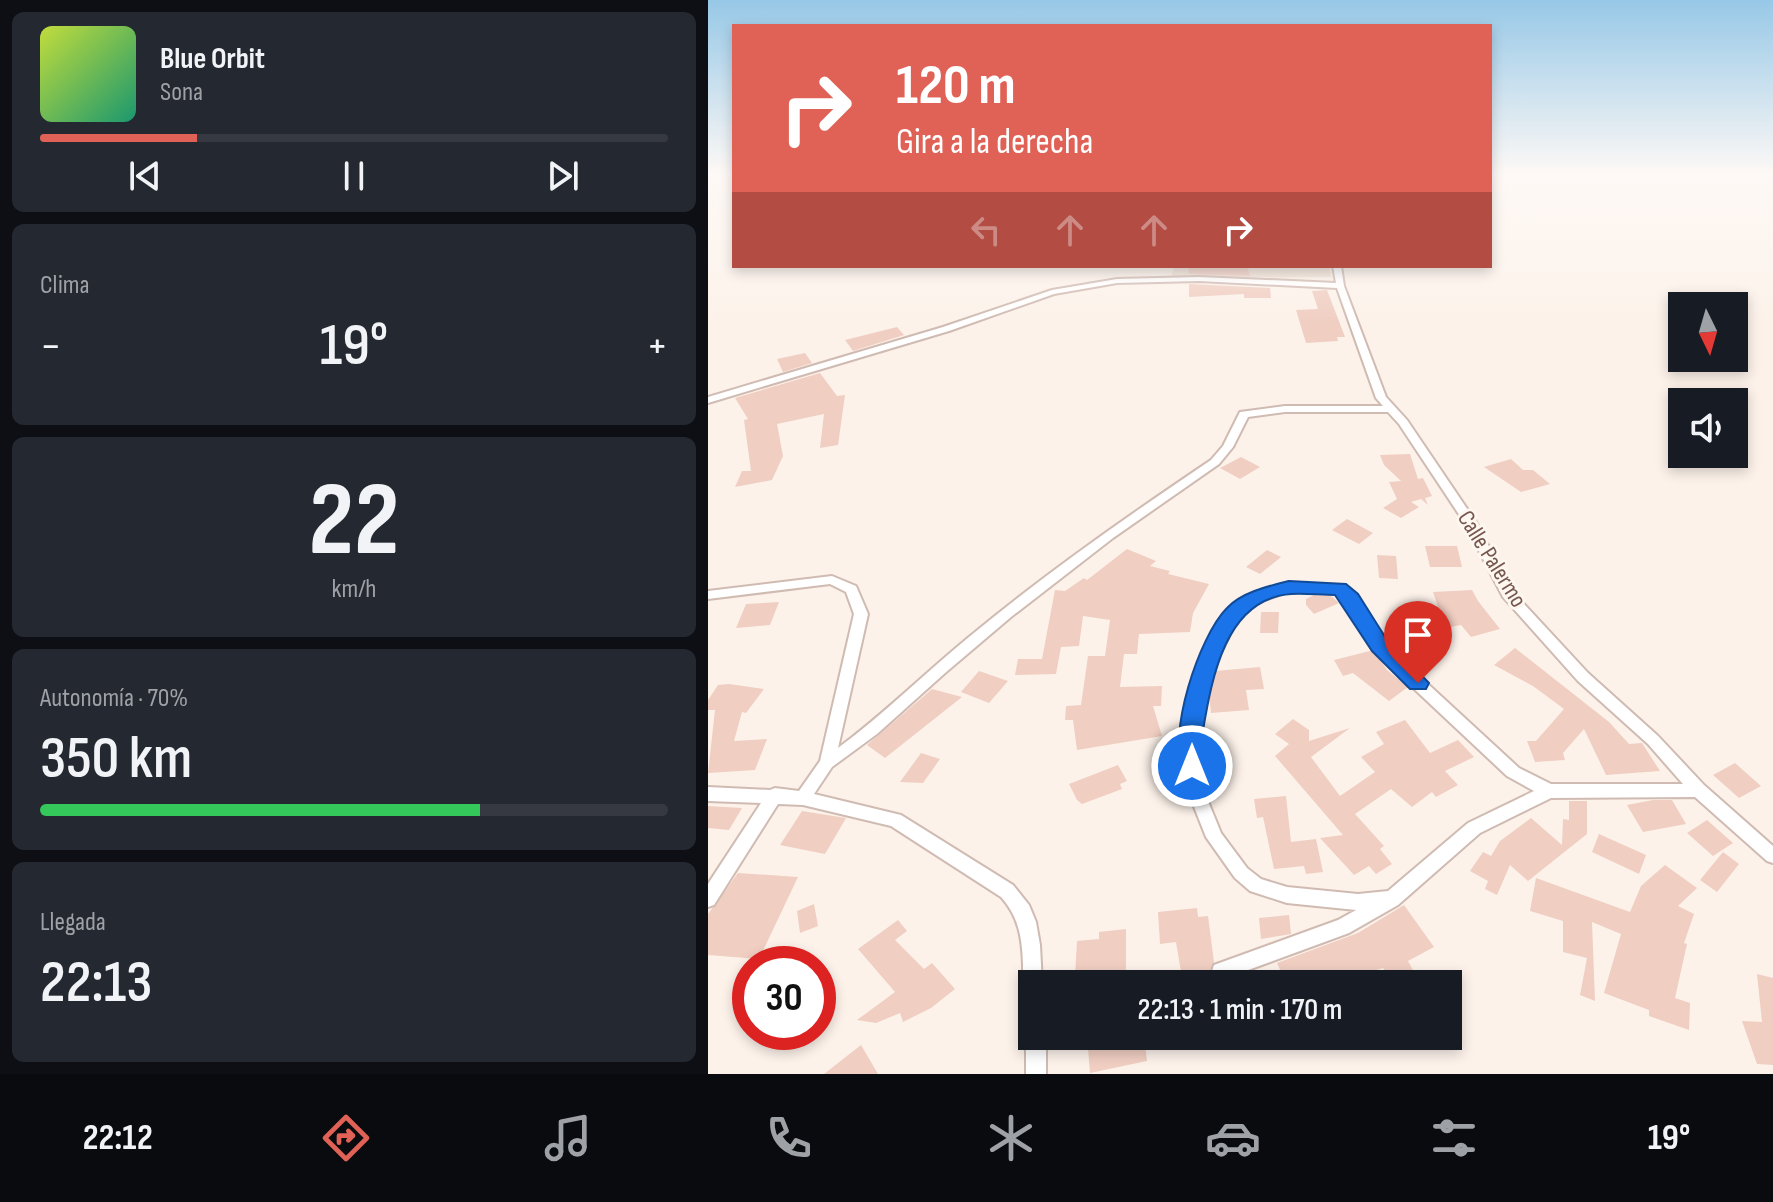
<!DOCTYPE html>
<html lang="es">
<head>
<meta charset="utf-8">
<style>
  :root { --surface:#171b24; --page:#242831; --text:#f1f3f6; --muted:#9ea1a6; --line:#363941; --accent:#e06155 }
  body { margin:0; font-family:"Sofia Sans Condensed",sans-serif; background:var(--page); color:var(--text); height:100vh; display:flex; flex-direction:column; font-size:30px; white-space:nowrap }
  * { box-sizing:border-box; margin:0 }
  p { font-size:26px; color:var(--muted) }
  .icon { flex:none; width:44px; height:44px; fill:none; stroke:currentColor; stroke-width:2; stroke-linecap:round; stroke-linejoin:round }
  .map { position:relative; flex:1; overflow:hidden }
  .sheet { display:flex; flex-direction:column; gap:12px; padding:12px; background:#0d0f14; width:708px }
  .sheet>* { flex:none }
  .banner { position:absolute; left:24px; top:24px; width:760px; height:244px; border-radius:0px; box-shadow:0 4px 12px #0003; background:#e06155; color:#fff; overflow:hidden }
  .needle { width:52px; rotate:175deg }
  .buttons { position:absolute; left:960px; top:292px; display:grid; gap:16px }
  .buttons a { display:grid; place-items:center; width:80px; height:80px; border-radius:0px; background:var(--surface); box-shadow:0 4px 12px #0003; font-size:40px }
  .speed { position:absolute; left:24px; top:946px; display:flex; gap:16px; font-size:40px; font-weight:700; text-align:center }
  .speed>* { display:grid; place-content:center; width:104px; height:104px; border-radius:50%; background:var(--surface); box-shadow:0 4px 12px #0003; line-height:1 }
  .speed .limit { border:12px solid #d22; background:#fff; color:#111 }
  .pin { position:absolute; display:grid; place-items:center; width:68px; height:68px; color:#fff; margin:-82px -34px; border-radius:50% 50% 50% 0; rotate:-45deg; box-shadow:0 0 8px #0007 }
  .pin .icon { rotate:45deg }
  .me { position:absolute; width:88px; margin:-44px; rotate:0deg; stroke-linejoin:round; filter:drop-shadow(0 0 6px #0008) }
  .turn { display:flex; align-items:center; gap:28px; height:168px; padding:0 32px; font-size:36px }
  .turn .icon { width:104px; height:104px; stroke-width:2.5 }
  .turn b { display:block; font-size:56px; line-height:68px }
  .lanes { display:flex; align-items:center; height:76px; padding:0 32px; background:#0003; justify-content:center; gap:40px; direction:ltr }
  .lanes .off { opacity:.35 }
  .big { font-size:60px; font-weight:600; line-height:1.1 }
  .sheet .widget { flex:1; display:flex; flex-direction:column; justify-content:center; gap:12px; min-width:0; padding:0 28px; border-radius:12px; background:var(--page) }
  .sheet .dial { align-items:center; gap:0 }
  .dial b { font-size:104px; line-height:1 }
  .song { display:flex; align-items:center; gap:24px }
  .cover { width:96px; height:96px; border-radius:12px; background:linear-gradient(135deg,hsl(70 70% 55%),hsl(160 70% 35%)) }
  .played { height:8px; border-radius:4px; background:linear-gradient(90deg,var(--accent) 25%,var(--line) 25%) }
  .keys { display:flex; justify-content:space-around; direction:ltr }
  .heat { display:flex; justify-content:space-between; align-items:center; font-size:44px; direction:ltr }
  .charge { height:12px; border-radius:6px; background:linear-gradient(90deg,#34c759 70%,var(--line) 0) }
  .trip { position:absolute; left:310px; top:970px; width:444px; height:80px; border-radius:0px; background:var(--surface); box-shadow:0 4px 12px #0003; font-weight:600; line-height:80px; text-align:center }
  .dock { display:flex; height:128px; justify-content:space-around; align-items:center; background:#090b0e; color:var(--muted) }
  .dock .icon { width:56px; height:56px }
  .dock .on { color:var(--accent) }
  .dock b { font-size:36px; color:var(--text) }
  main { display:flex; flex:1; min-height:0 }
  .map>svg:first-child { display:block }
  .residential { fill:#f3e3d8 }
  .building { fill:#f0cec2 }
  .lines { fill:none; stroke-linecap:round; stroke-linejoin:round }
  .minor-casing { stroke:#d0bbb2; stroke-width:4 }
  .minor { fill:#fff; fill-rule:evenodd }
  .route { fill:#1a73e8; stroke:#114b97; stroke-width:2 }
  .labels { text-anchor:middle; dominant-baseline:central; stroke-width:6; stroke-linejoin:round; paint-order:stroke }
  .street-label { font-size:24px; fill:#76574e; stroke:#fef7f0 }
</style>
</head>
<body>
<main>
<section class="sheet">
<div class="widget">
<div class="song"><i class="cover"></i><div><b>Blue Orbit</b><p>Sona</p></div></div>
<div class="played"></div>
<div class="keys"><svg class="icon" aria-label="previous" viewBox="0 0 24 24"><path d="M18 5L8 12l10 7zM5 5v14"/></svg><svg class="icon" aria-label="pause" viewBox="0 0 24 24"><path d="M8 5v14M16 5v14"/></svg><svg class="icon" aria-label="next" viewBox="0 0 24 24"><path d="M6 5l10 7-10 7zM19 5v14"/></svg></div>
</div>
<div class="widget"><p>Clima</p>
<div class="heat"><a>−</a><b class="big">19°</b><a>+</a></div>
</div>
<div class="widget dial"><b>22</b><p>km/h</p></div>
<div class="widget"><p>Autonomía · 70%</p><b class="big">350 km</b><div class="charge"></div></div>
<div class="widget"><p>Llegada</p><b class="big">22:13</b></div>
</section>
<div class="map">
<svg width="1065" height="1074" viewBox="0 0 1065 1074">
  <rect width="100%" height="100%" fill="#fcf2ea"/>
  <path class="residential" d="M466 266H621L623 277 463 278Z"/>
  <path class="building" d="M480 266H539L542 276 481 274Z
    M481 284 562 288 563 298H536V294L481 297Z
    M619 290 637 337H629L630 341 598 343 588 310 610 309 604 291Z
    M189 327 196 335 145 351 137 340Z
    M97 353 104 363 75 372 69 359Z
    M112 373 129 396 137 395 130 445 112 448 116 414 69 424 75 456 64 480 27 487 34 471H43L36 420 40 419 27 398Z
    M702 454 710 479 715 478 724 496 717 498 720 505 713 499 703 502 711 507 693 518 675 508 689 499 681 482 693 481 676 465 672 455Z
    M533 457 552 467 532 479 512 468Z
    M803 459 815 470H825L842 484 813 492 776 467Z
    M639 519 665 533 651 544 624 530Z
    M717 546H749L754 567H722Z
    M419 549 448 561 442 566 462 571 460 574 501 584 485 613 482 632 431 634 429 654H416L412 687 454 686 453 706H445L454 736 369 750 365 720H357L358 706 373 705 380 656H397L402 620 375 616 371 646 353 647 348 674 307 675 310 659H334L347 590 357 591 376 578 379 580Z
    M559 550 573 557 552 574 538 567Z
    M669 555 688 556 690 579 671 578Z
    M764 590 770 601 792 629 763 637 753 625 737 628 725 592Z
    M606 595 623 596 631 603 606 614 598 605V599Z
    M71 602 62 625 28 628 38 604Z
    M553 612H571L570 633H552Z
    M807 648 901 722 921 744 934 743 952 771 898 775 876 729 855 753 857 760 827 762 819 741H828L856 709 825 686 786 665Z
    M666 650 679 670 700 687 681 701 645 673 635 676 626 660Z
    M552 667 556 689 538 690 541 710 503 713 501 693 507 671Z
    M271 671 300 681 281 703 253 692Z
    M21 684 56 689 38 713 34 712 26 741 59 739 47 770 0 773 7 710H0V700L10 685Z
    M224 689 254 697 177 758 159 745Z
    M585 719 601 730V741L642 728 603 757 632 796 667 772 653 757 676 744 668 732 697 720 722 753 750 740 766 757 737 771 750 785 728 797 724 792 704 807 683 789 647 814 676 846 672 849 684 864 668 874 661 866 646 875 612 838 635 835 567 756 581 744 567 734Z
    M213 753 232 759 215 783 192 782Z
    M1027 763 1053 786 1031 798 1005 775Z
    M410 765 419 781 412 784 414 789 374 804 369 800 361 784Z
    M578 796 583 842 608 839 615 872 598 874 596 866 566 869 555 817 549 818 546 799Z
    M945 800H964L978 824 935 832 919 805Z
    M861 801H879V834L820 881 802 865 789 895 777 889 780 881 762 871 775 852 783 856 792 841 823 818 854 845 855 819 861 820Z
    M0 806 34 808 21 830 0 828Z
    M94 811 138 818 117 854 72 845Z
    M999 820 1025 843 1005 856 979 833Z
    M891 834 938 855 931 874 884 852Z
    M1015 852 1031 864 1009 892 992 880Z
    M957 865 989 888 970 906 986 914 976 943 979 944 967 998 982 1003 981 1030 941 1016V1010L896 993 913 934 884 922 887 1001 872 995 879 958 855 952V921L822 911 828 878 922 912 933 886Z
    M30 873 90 877 51 959 0 955V914Z
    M106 904 110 926 92 933 89 911Z
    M696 905 726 947 700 961 706 972 684 983 675 968 622 984H602L599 977 580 984H545L573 972 569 963 650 933Z
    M489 908 490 917 500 916 506 962 501 972 512 984H475L468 942 452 944 450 912Z
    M581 915 583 934 553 939 551 918Z
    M190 920 199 931 187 940 216 969 224 963 247 989 223 1008 195 1022 192 1013 168 1023 149 1020 187 992 150 949Z
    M418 929V973L367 977 369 941 391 939V932Z
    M1049 974 1065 978V1065L1049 1064 1034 1021 1054 1022Z
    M379 1036H436L439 1061 382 1073Z
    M153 1045 170 1074H116Z"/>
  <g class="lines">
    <g class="minor-casing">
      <path id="minor" d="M625 266H633L636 286 678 397 699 420 768 522 805 592 880 673 950 736 996 785 1065 846V863L1059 861 987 797 843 798 772 833 690 905 641 933 513 980 506 977 504 971 506 965 630 920 648 910 579 903 542 891 527 878 498 837 479 789 473 742 486 679 521 610 535 598 581 583 637 586 696 662 811 768 843 784H975L940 744 870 681 795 597 756 522 691 424 680 412H577L540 417 525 447 511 464 405 538 303 617 237 673 169 734 124 767 106 794 193 815 305 885 321 905 328 922 332 945 334 984H324V993L318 991C315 982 315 974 315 964 314 938 311 917 293 897L183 826 95 805 70 804 6 905 0 907V884L53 803 0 801V787L62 790 67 788 91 791 112 761 146 614 138 592 122 584 0 599V591L124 576 148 586 160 614 130 748C176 714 217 673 261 637 338 573 420 516 503 460L515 446 532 412 577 406H675L668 398 629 288 491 281 409 283 346 294 241 331 0 403V397L235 327 344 290 409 279 491 277 628 283ZM582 591 628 593 686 670 799 776 826 791 760 823 680 891 650 894 579 887 553 879 539 868 513 833 495 789 489 742 500 679 531 616 545 604Z
        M324 1028V1036H338V1074H318V1036L321 1029Z"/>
    </g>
    <use href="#minor" class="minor"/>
  </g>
  <linearGradient id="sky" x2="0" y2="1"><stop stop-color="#97c8e7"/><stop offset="0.54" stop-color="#fef9f6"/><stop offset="1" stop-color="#fef9f6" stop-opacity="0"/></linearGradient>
  <rect width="1065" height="324" fill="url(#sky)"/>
  <path class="route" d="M581 581 638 584 650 594 679 640 721 683 718 689H702L664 651 627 595C612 595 597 593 583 594 515 599 503 684 494 736 492 749 499 761 493 772H476C458 736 491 636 519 608 534 592 561 586 581 581Z"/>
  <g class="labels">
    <g class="street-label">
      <text transform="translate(784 559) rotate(58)">Calle Palermo</text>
    </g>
  </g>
</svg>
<div class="buttons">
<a><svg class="needle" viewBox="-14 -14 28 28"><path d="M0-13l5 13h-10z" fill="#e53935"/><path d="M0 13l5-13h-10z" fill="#9ea1a6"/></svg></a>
<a><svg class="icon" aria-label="sound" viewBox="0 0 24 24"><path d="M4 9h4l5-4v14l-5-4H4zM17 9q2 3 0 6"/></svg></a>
</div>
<div class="speed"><div class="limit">30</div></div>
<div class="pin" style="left:710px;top:683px;background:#d93025"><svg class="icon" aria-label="arrive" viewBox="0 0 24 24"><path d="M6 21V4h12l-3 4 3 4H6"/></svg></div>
<svg class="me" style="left:484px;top:766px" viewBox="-20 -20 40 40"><circle r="17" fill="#1a73e8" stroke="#fff" stroke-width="3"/><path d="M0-11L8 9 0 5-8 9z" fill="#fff"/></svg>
<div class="trip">22:13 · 1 min · 170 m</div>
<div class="banner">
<div class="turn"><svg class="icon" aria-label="right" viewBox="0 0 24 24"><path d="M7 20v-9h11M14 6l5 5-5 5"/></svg><div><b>120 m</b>Gira a la derecha</div></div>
<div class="lanes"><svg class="icon off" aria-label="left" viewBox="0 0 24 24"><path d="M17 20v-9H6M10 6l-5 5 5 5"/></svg><svg class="icon off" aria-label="ahead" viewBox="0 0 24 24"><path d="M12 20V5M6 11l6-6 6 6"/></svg><svg class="icon off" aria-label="ahead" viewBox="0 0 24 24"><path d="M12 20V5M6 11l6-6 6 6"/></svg><svg class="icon" aria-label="right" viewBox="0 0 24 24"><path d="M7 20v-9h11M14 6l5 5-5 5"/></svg></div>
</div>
</div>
</main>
<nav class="dock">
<b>22:12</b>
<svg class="icon on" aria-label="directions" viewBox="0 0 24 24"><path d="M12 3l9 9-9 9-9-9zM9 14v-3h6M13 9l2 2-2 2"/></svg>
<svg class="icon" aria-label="music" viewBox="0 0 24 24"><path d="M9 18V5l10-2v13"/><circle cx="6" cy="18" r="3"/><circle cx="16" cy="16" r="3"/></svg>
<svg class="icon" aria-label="phone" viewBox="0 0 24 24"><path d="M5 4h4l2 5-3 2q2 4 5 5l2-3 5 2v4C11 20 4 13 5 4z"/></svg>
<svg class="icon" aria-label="climate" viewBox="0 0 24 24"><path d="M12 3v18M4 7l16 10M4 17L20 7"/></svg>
<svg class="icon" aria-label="car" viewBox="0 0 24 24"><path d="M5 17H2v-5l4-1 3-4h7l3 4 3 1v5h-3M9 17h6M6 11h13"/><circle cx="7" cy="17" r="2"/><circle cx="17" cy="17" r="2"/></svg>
<svg class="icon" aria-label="filters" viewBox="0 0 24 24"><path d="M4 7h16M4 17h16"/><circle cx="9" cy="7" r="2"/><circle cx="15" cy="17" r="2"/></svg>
<b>19°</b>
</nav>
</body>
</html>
